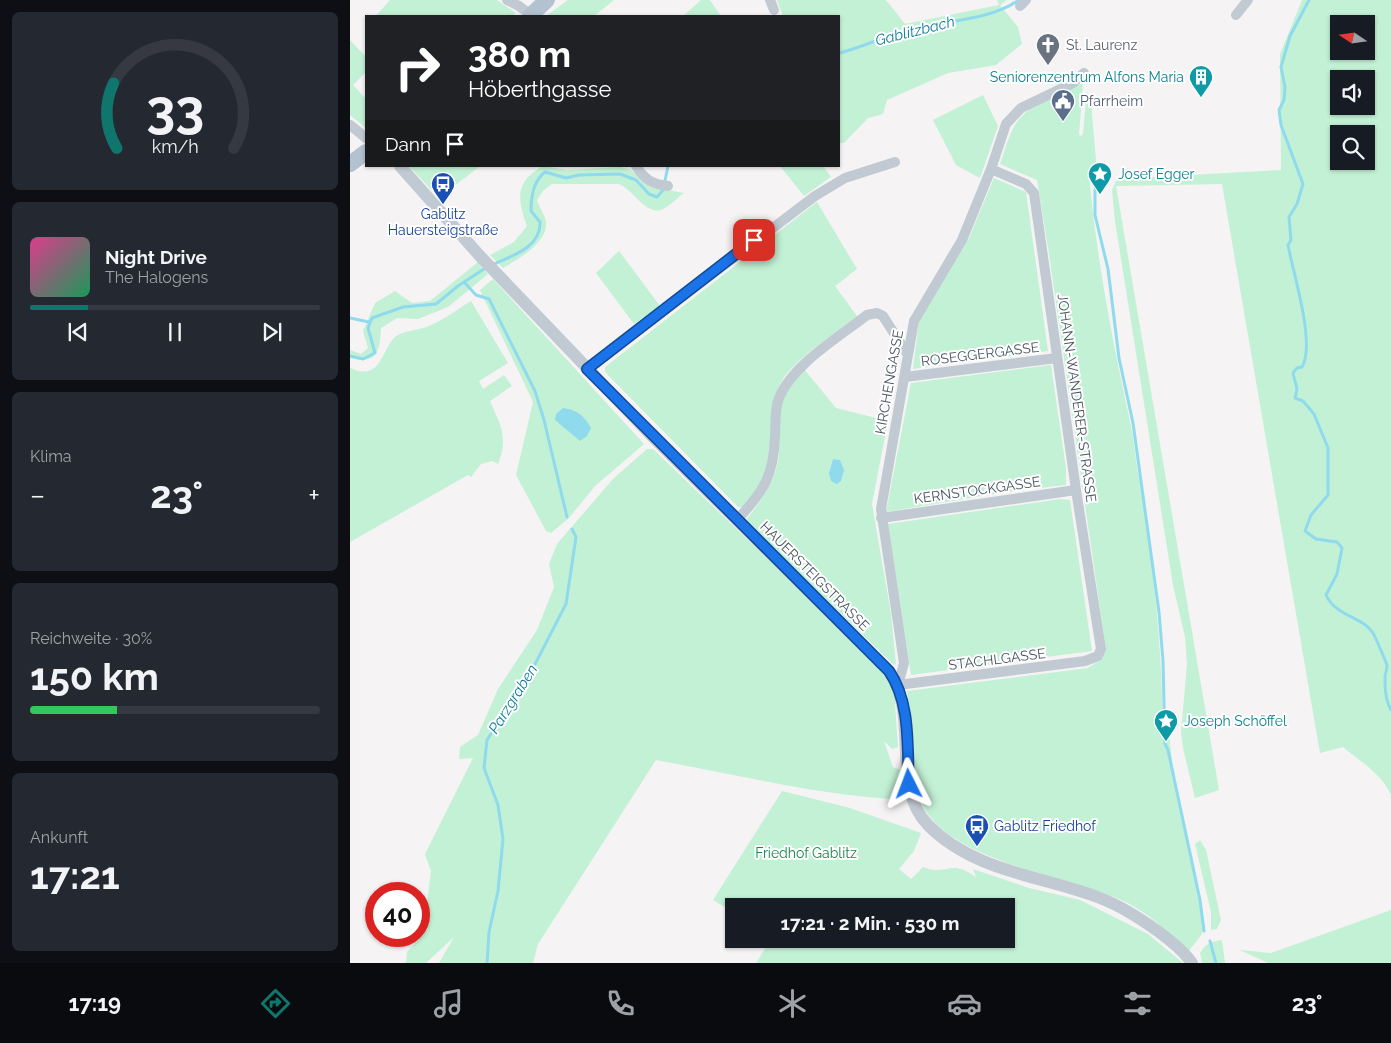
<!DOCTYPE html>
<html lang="de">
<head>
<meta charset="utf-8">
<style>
  :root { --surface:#171b24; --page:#242831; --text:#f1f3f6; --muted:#9ea1a6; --line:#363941; --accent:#0f766e }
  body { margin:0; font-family:Raleway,sans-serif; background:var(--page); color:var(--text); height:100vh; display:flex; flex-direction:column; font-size:19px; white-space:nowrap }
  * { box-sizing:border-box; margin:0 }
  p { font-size:16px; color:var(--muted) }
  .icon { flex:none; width:28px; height:28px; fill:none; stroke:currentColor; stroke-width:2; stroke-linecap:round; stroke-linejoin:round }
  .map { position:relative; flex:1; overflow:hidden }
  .drawer { display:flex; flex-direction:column; gap:12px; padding:12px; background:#0d0f14; width:350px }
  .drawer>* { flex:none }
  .guide { position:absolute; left:15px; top:15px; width:475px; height:152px; border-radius:0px; box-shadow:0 1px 4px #0004; background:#202124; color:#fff; overflow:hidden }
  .needle { width:32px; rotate:283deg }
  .fabs { position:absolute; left:980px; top:15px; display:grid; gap:10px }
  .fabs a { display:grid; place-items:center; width:45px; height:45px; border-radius:0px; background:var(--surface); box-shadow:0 1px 4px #0004; font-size:25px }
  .speed { position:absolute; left:15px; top:882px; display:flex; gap:10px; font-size:25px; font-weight:700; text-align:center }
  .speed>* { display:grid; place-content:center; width:65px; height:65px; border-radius:50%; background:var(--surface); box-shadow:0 1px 4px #0004; line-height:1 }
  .speed .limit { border:8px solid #d22; background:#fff; color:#111 }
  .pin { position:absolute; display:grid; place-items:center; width:42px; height:42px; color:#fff; margin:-21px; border-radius:10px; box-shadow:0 2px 8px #0006 }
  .me { position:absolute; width:55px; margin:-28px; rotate:357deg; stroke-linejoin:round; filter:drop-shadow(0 0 4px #0008) }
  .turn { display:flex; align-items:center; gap:18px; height:105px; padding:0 20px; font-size:22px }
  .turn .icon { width:65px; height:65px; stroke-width:2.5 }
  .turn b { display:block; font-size:35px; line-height:42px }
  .then { display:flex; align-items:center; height:48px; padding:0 20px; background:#0003; gap:10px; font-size:19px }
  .big { font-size:38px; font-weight:700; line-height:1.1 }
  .drawer .card { flex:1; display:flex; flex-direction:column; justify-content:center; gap:8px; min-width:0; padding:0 18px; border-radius:8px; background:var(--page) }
  .drawer .dial { align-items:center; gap:0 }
  .dial svg { height:130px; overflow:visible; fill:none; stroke:var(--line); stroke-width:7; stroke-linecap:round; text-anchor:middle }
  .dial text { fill:var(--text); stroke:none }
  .song { display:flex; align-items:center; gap:15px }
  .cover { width:60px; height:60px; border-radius:8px; background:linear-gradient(135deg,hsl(330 70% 55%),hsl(150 70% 35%)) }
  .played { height:5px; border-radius:2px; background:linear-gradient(90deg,var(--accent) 20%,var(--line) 20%) }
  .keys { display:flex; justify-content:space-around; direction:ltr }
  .heat { display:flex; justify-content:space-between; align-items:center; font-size:28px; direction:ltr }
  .charge { height:8px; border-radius:4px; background:linear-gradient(90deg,#34c759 30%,var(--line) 0) }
  .trip { position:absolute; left:375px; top:898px; width:290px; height:50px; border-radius:0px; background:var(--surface); box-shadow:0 1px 4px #0004; font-weight:700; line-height:50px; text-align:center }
  .tab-bar { display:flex; height:80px; justify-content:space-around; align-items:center; background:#090b0e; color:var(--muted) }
  .tab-bar .icon { width:35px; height:35px }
  .tab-bar .current { color:var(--accent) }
  .tab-bar b { font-size:22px; color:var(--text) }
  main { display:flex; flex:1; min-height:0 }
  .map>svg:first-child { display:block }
  .green { fill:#c3f1d5; fill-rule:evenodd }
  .water { fill:#90daee }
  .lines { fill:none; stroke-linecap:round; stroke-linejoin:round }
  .stream { stroke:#90daee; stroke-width:3 }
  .minor { stroke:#c1cad2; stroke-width:10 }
  .tertiary { stroke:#c1cad2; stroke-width:12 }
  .primary { stroke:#b3c2d1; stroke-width:16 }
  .route-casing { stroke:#114b97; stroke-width:12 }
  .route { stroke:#1a73e8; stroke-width:9 }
  .labels { text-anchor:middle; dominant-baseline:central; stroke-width:4; stroke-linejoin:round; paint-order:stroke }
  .worship-label { font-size:14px; fill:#5b616d; stroke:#fff; text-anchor:start }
  .culture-label { font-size:14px; fill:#0d838f; stroke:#fff; text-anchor:start }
  .service-label { font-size:14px; fill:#4e5e75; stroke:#fff; text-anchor:start }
  .transit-label { font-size:14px; fill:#164399; stroke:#fff }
  .street-label { font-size:14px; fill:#4a5661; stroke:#fff }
  .park-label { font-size:14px; fill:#17864f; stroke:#fff }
  .water-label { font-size:15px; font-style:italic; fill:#0c7c9b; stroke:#fff }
</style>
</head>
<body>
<main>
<section class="drawer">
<div class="card dial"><svg viewBox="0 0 100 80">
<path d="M14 69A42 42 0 1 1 86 69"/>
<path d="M14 69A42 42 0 0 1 12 29" stroke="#0f766e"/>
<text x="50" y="56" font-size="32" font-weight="700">33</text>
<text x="50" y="72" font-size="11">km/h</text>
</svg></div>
<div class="card">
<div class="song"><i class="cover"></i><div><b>Night Drive</b><p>The Halogens</p></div></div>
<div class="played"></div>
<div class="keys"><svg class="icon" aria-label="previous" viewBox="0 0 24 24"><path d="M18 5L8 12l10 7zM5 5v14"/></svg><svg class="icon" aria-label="pause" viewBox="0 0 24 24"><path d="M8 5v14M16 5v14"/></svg><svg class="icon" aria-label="next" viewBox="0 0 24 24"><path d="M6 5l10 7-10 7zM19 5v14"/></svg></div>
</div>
<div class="card"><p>Klima</p>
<div class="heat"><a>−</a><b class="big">23°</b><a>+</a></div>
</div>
<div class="card"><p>Reichweite · 30%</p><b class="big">150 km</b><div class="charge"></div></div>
<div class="card"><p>Ankunft</p><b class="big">17:21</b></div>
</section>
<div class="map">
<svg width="1041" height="963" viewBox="0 0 1041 963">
  <rect width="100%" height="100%" fill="#f5f3f3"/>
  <path class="green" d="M40 0H147L166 13 162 16H26Z
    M218 0H264L244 16H196Z
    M351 0H360L371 16H333Z
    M427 0H536L555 24 649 5 647 0H657L650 5 668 27 672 44 646 65 598 73 537 100 533 114 518 118 494 143H489V16H433Z
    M952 0H1041V795C1032 774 1010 761 993 747L970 753 872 184 766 186 869 790 845 798 833 748 831 733 837 664 835 637 823 585 765 221 762 190 767 179 931 170 930 54ZM989 24H1016V51H989ZM989 79H1016V106H989ZM989 134H1016V161H989Z
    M0 40 16 57V72L3 85 16 99V128L0 115Z
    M733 83 729 135 732 136 733 133 737 91 741 102 747 172 739 173C746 258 763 343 781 426 784 440 785 454 787 467 803 556 812 644 813 734L819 736 823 768 854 923 852 934 838 952C818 931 797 911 769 899 715 876 598 860 572 804 563 784 565 758 563 736 562 721 559 706 557 691L738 668 752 659 756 650 699 254 687 180 650 164C656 148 660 127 673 115 688 100 714 92 733 83Z
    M633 95 648 126 630 178 606 165 583 120Z
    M59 166H130L89 198Z
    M193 166 217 170 270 167 281 170 300 187 334 193C327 198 319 207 311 210 296 215 281 188 269 184H202L193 191 187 200C189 207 195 215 196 222 198 243 168 259 153 268L140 255 164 242 177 226C167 199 165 181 193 166Z
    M430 166H473L481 177 454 196Z
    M644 178 676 192 698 351 563 369 569 321 619 238Z
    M467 202 507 269 485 286 507 316C486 333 442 360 430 384 419 405 423 426 421 448 418 471 407 489 394 507H388L255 372V367Z
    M269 251 310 306 284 324 246 273Z
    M128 262 138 274 98 307 68 319 47 318 31 328C30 352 27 365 0 358V350L11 354 18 348 13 331 25 303 45 291 62 303 80 301Z
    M143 279 294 444 245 486 219 518 201 533 196 531 166 475 183 402 130 290Z
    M121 301 158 363 129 381 133 389 154 375 162 386 140 401C150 424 159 438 148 464L142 461 131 464 121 477 118 475 0 542V368C34 383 31 345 48 335 58 330 71 330 81 325 95 319 108 309 121 301Z
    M701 365 716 468V485L656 492 536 512 561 383Z
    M454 369 486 408 538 421 522 504 541 614 546 664 544 665 395 521C410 503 423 484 428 461 432 438 424 410 436 389 441 382 448 375 454 369Z
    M297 449H303L529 666 544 689 548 747 542 749 534 741 543 767 551 770V788L542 799C463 794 384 774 306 760L188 944 183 963H89L104 937 76 963H56L57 952 78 929 76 911 81 871 75 854 123 758 109 759 110 747 128 735 148 689 187 630 204 587 199 564 207 544 263 479Z
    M710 499 720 500 742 651 561 675 538 524Z
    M432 791 500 808 571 833 564 851 549 869 561 879 573 867C598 877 599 858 626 877L623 869 679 888 730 900 798 934 833 963H406L421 939H656V906H384V913L363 900Z
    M850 840 856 850 871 920 867 929 861 930V912L845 844Z
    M1041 910V963H918L890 950 921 953Z
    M872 940 875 963H852L850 953C855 944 862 941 872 940Z"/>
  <path class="water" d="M213 408C228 410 234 416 241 428L237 436 230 441 205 420 206 414Z
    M483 459 490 460 494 470 491 481 487 484 481 481 479 473Z"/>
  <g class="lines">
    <path class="stream" d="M959 0 940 36 931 67 935 87 934 100 929 110 931 125 953 184 947 204 939 217 941 240 938 245C943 273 966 344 952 367L947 368 943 373 947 389 945 398 953 401 964 414 978 448V495L961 515 955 531 966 539 987 542 992 548 987 574 976 595C986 617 1014 617 1023 633 1025 636 1036 662 1037 665 1037 668 1036 673 1035 676 1035 688 1035 699 1041 710
      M489 53C511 48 532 37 555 31 592 20 637 22 669 0
      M747 177 745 191V215L758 269 769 358 783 423 809 612 813 661 815 744 818 750 850 900 854 931
      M142 265C161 256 191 248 190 222L181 211C181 197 183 181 195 172L216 178 229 175 270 174 286 180 299 194 307 197 313 190 318 166
      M114 282 126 295 139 299 185 391 194 420 217 517
      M0 318 19 322
      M0 356 13 359 25 353 18 328 22 318 53 307 86 304 108 286 137 267
      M860 941 866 963
      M137 963 139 932 148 891 153 839 148 805 134 768 137 740 180 674 216 604 226 537 222 529"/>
    <path class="minor" d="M157 0 169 6 182 16
      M420 0 424 10
      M670 6 676 0
      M886 15 898 0
      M0 125 16 138
      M286 166C295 180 302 184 318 186
      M641 169 676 184 684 193 726 490 751 649 748 656 735 661 548 685 554 663 531 509 564 321 612 240 641 169 656 124 671 108 723 83 734 73
      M237 369 465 196 495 178 545 162
      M555 377 707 358
      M531 518 726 490
      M387 520C413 492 424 476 425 436 426 424 424 410 429 398 442 365 489 337 517 315L527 313 533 316 558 355"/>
    <path class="tertiary" d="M50 166 129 255 304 438 539 671C570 716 540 786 578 825 624 872 693 876 750 898 771 906 791 919 809 932 821 941 834 951 842 963"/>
    <path class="primary" d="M180 16 197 0
      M0 164 16 152"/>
  </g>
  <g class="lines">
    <g class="route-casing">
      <path id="route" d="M404 240 237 369 539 671C561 703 557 747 559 784"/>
    </g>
    <use href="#route" class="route"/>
  </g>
  <defs>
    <g id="church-pin" transform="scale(1.25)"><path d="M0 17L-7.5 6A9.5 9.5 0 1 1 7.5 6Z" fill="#6b7280" stroke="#fff"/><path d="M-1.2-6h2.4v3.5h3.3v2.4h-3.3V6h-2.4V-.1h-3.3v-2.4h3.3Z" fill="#fff"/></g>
    <g id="building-pin" transform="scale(1.25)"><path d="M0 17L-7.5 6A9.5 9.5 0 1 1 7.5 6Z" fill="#0f9aa8" stroke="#fff"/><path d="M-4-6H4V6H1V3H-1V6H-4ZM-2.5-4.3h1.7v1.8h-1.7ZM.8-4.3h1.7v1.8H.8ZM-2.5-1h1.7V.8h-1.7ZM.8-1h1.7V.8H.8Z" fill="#fff"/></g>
    <g id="civic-pin" transform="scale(1.25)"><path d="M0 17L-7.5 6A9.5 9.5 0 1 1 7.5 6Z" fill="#5c6f8a" stroke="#fff"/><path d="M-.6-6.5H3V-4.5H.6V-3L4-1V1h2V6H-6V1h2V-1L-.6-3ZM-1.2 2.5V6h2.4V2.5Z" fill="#fff"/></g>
    <g id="sight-pin" transform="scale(1.25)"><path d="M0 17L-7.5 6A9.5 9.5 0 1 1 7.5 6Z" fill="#0f9aa8" stroke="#fff"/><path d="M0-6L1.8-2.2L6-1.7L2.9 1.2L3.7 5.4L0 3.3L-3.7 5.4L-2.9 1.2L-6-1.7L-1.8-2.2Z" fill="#fff"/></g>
    <g id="bus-pin" transform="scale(1.25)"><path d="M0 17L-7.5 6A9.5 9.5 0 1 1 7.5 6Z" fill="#1a4fb4" stroke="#fff"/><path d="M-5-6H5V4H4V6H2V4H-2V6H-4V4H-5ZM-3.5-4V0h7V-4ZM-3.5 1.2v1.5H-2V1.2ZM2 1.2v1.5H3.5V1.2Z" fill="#fff"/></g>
  </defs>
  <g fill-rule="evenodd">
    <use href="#church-pin" x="698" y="45"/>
    <use href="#building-pin" x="851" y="77"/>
    <use href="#civic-pin" x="713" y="101"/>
    <use href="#sight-pin" x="750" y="174"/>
    <use href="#bus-pin" x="93" y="184"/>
    <use href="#sight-pin" x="816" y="721"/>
    <use href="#bus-pin" x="627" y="826"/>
  </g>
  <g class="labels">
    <g class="worship-label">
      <text x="716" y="45">St. Laurenz</text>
    </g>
    <g class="culture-label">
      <text x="834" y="77" text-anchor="end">Seniorenzentrum Alfons Maria</text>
      <text x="768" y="174">Josef Egger</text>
      <text x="834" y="721">Joseph Schöffel</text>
    </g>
    <g class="service-label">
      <text x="730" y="101">Pfarrheim</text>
    </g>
    <g class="transit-label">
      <text x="93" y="214">Gablitz<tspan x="93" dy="16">Hauersteigstraße</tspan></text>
      <text x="644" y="826" text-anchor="start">Gablitz Friedhof</text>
    </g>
    <g class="street-label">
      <text transform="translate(630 354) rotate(-7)">ROSEGGERGASSE</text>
      <text transform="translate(539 382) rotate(-80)">KIRCHENGASSE</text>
      <text transform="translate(727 398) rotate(82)">JOHANN-WANDERER-STRASSE</text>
      <text transform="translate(627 490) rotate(-8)">KERNSTOCKGASSE</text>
      <text transform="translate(465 576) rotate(45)">HAUERSTEIGSTRASSE</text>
      <text transform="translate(647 659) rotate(-7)">STACHLGASSE</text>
    </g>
    <g class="park-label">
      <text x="456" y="853">Friedhof Gablitz</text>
    </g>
    <g class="water-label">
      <text transform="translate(565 31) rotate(-14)">Gablitzbach</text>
      <text transform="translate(163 699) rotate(-58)">Parzgraben</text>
    </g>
  </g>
</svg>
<div class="fabs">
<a><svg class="needle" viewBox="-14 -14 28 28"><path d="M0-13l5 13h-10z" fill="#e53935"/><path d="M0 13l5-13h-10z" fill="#9ea1a6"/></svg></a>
<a><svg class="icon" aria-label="sound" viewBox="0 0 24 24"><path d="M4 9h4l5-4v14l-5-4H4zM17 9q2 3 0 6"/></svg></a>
<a><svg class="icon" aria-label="search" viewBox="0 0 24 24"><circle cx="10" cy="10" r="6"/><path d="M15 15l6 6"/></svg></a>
</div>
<div class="speed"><div class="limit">40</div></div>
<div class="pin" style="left:404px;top:240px;background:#d93025"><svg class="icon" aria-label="arrive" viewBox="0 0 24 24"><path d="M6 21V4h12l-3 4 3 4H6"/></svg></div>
<svg class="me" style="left:559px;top:784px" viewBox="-20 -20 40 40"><path d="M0-17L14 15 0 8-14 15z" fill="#1a73e8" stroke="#fff" stroke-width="4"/></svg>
<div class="trip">17:21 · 2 Min. · 530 m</div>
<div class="guide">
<div class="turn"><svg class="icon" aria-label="right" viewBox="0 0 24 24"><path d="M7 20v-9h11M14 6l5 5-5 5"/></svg><div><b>380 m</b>Höberthgasse</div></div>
<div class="then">Dann<svg class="icon" aria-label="arrive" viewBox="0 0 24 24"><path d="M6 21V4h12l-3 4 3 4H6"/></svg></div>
</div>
</div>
</main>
<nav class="tab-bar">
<b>17:19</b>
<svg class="icon current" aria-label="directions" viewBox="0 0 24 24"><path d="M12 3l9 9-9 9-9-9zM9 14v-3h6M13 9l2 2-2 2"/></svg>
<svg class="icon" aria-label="music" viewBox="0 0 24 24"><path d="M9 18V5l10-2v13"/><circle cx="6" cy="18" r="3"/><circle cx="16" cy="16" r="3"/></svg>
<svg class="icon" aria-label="phone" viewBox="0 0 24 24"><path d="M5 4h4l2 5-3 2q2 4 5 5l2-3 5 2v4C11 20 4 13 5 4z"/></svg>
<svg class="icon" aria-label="climate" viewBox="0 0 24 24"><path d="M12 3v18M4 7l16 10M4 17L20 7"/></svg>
<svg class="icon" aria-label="car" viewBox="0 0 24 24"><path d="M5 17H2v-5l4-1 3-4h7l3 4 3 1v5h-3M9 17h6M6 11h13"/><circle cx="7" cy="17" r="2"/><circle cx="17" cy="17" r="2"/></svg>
<svg class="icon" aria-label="filters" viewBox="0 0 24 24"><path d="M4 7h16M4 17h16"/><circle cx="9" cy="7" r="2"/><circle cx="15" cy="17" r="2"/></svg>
<b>23°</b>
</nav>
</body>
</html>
